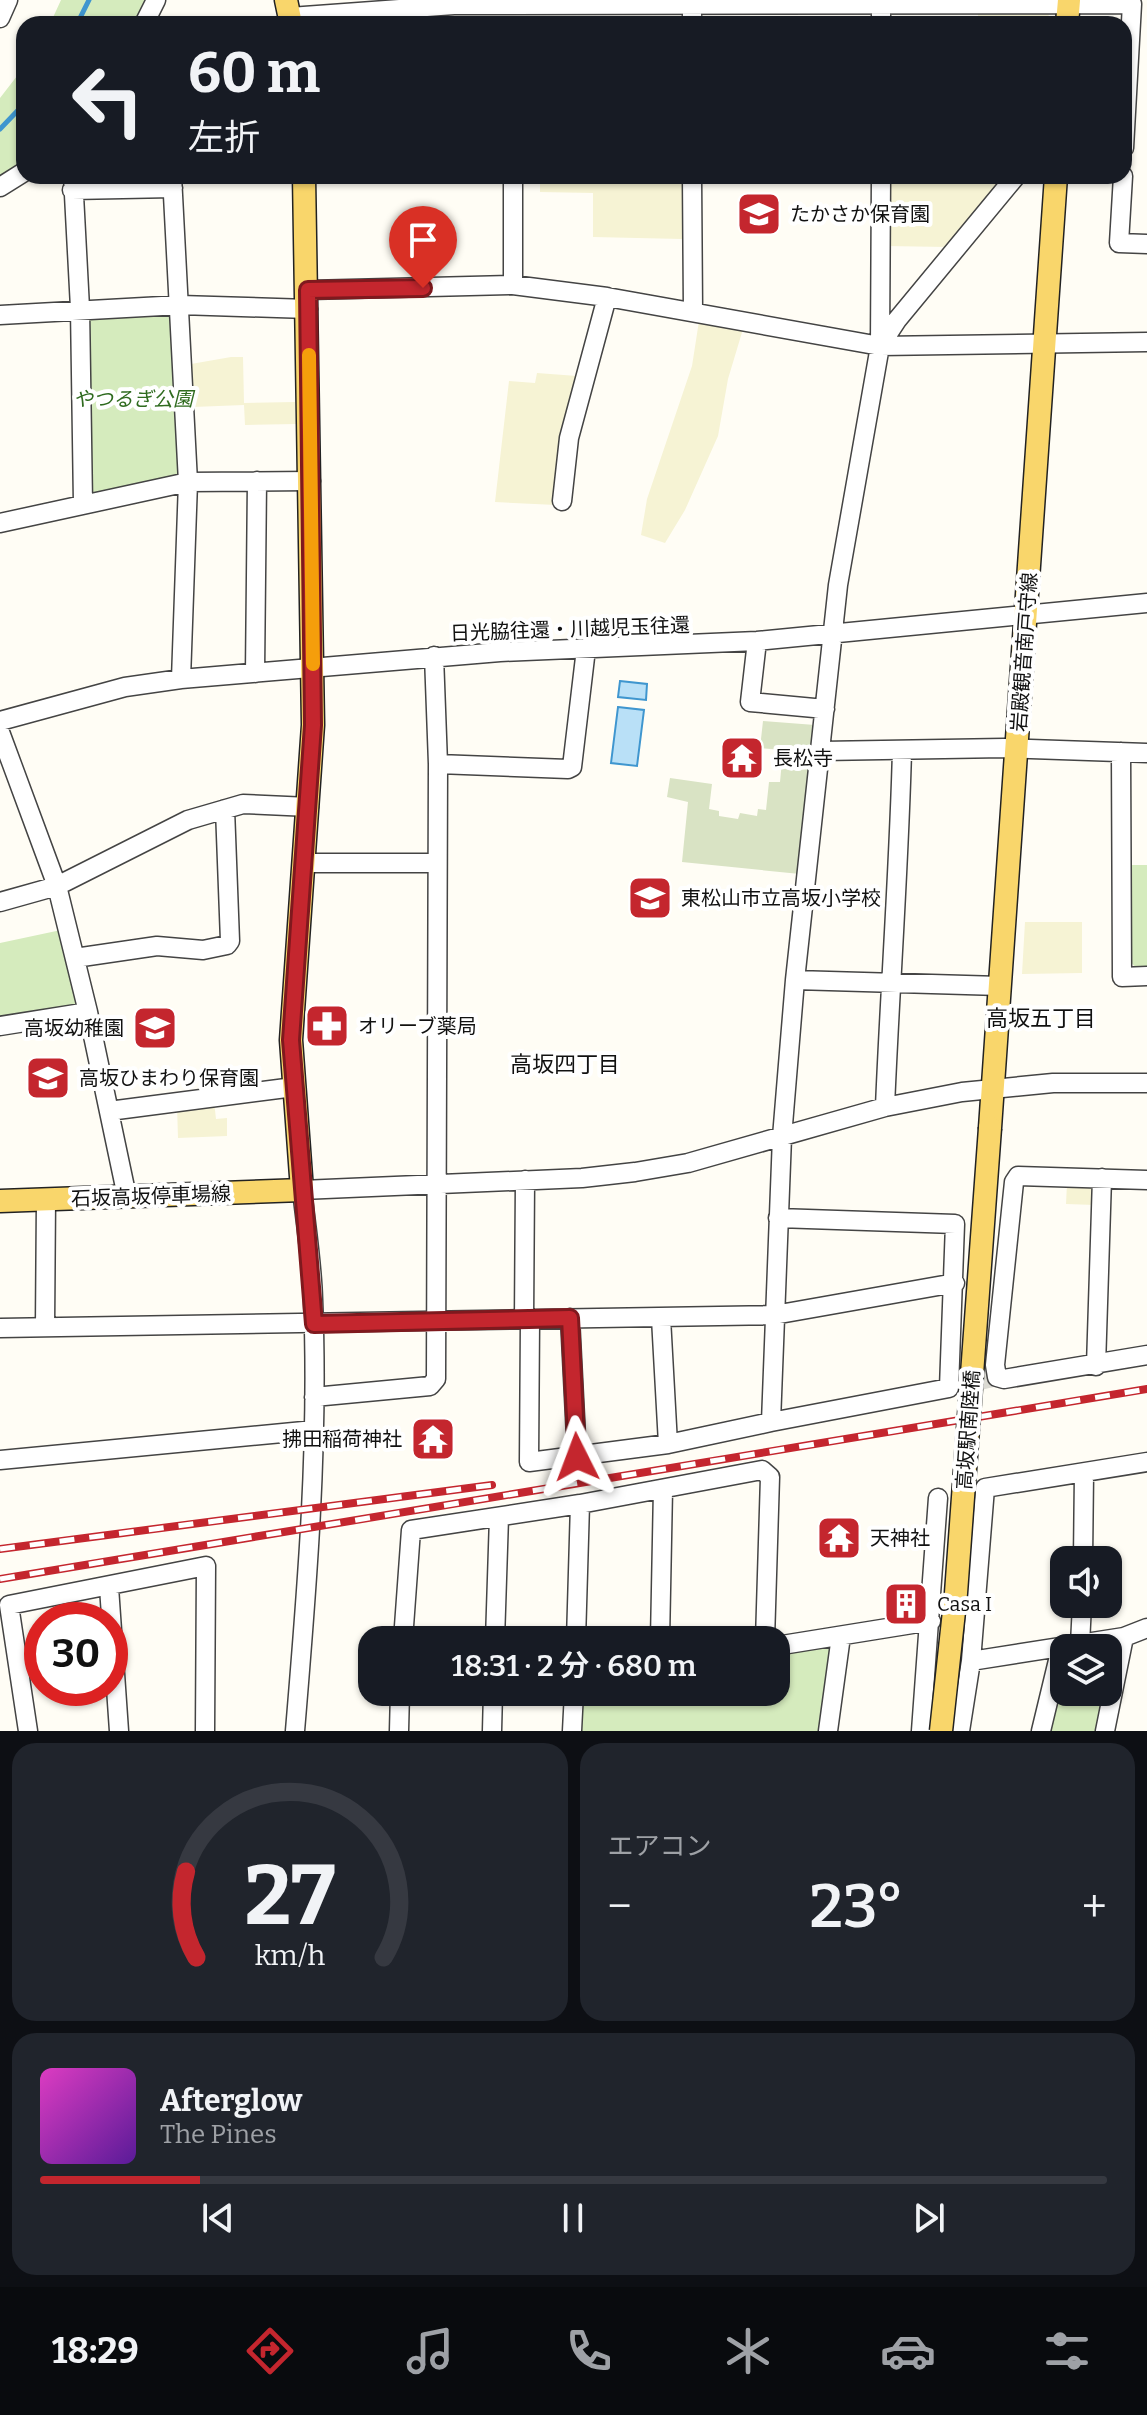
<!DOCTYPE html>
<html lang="ja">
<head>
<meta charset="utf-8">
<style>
  :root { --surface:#171b24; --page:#20242c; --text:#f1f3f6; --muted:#9ea1a6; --line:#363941; --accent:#c4262e }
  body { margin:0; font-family:Bitter,"Noto Sans JP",serif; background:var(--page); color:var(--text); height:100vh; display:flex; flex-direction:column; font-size:30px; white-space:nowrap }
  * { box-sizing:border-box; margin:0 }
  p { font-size:26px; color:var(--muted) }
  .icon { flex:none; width:44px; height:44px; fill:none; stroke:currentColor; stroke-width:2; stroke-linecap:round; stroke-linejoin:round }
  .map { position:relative; height:1731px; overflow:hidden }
  .side { display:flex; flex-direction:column; gap:12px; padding:12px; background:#0d0f14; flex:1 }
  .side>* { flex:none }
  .hud { position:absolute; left:16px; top:16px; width:1116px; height:168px; border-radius:24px; box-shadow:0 2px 6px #0004; background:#171b24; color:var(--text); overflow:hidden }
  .fabs { position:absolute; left:1050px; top:1546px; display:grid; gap:16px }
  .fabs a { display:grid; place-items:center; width:72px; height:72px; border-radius:16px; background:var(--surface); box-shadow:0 2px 6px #0004; font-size:40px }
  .speed { position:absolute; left:24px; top:1602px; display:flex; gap:16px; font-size:40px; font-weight:700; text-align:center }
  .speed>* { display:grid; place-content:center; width:104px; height:104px; border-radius:50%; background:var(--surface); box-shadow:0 2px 6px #0004; line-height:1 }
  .speed .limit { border:12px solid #d22; background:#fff; color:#111 }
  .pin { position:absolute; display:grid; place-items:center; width:68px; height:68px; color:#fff; margin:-82px -34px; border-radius:50% 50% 50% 0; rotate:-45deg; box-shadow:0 0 8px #0007 }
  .pin .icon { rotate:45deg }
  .me { position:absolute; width:88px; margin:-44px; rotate:357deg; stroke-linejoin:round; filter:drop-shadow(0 0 6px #0008) }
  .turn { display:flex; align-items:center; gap:28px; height:168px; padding:0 40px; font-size:36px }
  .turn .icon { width:104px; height:104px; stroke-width:2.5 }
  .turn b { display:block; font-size:56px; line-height:68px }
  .big { font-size:60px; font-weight:600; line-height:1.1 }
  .side .widget { flex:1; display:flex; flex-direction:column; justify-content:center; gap:12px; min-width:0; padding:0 28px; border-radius:24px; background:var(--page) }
  .side .dial { align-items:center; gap:0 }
  .dial svg { height:208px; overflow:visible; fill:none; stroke:var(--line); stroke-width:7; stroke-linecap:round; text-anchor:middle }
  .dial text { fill:var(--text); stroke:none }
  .song { display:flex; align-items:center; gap:24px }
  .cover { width:96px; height:96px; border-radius:12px; background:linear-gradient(135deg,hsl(310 70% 55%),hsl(270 70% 35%)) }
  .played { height:8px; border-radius:4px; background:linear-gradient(90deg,var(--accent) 15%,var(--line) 15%) }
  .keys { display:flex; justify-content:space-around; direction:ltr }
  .heat { display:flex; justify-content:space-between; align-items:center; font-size:44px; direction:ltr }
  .side .tiles { flex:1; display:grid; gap:12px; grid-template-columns:1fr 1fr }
  .widget:last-child { grid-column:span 2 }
  .trip { position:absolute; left:358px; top:1626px; width:432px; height:80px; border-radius:24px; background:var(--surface); box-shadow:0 2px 6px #0004; font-weight:600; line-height:80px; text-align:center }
  .dock { display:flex; height:128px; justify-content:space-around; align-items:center; background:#090b0e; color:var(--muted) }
  .dock .icon { width:56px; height:56px }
  .dock .active { color:var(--accent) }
  .dock b { font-size:36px; color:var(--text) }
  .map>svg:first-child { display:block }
  .farmland { fill:#f6f3d4 }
  .green { fill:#d5ebbd }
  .cemetery { fill:#d9e3c4 }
  .water { fill:#b9e0f7; stroke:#3f96cf; stroke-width:2 }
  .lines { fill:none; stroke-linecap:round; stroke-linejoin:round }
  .stream { stroke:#3f96cf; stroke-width:5 }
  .minor-tunnel { stroke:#dbdad3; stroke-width:18; stroke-dasharray:18 9; stroke-linecap:butt }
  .minor-casing { stroke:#444; stroke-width:21 }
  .major-casing { stroke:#222; stroke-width:25 }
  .minor { stroke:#fff; stroke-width:18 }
  .major { stroke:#f9d66b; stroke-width:22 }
  .rail-casing { stroke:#c4262e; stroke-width:8 }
  .rail { stroke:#fff; stroke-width:5; stroke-dasharray:15; stroke-linecap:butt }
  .major-bridge-casing { stroke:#222; stroke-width:25; stroke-linecap:butt }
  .major-bridge { stroke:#f9d66b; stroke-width:22 }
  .route-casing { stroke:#7f191e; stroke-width:20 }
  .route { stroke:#c4262e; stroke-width:14 }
  .slow { stroke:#f59e0b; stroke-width:14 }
  .labels { text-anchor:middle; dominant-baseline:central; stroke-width:8; stroke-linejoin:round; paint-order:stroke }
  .poi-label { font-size:20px; fill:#111; stroke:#fff; text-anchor:start }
  .park-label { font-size:20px; font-style:italic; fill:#2f6b1f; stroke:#fff }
  .street-label { font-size:20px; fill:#111; stroke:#fff }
  .neighbourhood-label { font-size:22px; fill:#111; stroke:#fff }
</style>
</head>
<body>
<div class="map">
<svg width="1147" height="1731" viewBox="0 0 1147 1731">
  <rect width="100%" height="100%" fill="#fffdf5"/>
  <path class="farmland" d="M1049 11 1048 24H978V12Z
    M540 176H683L682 239 593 237V193L540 192Z
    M885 176H1006L947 247 885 246Z
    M699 321 743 329 728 379 718 436 685 510 665 543 641 535 647 499 692 366Z
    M231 357H243L244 403 295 402 296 424 245 425 244 405 193 407 191 364Z
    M537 373 577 376 556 505 495 502 509 381 535 383Z
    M1025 922H1082V973L1022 974Z
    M214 1101 216 1119 227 1118V1136L178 1138 177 1106Z
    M1067 1183 1091 1184 1096 1189 1095 1205 1066 1204Z"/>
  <path class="green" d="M61 0H147L135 24H50Z
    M24 67V162L0 176V98Z
    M169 312 174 317 181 470 177 477 96 495 89 490 88 319Z
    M1129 865H1147V968H1136L1128 959Z
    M61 930 79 1001 75 1007 0 1018V943Z
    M828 1645 834 1652 821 1731H579L581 1692H776V1653Z
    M1064 1661V1692H1105L1096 1731H1048Z"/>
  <path class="cemetery" d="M763 721 815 725 800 874 682 862 688 802 667 797 670 778 712 784 709 809 719 811V816L738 819 740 813 757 816 758 809 766 810 769 782H780L783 750 760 748Z"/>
  <path class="water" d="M620 681 647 684 646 700 618 697Z
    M618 707 644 710 637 766 611 763Z"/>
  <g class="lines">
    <path class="stream" d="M77 24 89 0
      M0 129 24 104"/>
    <path class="minor-tunnel" d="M949 1388 997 1377"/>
    <g class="minor-casing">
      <path id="minor" d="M692 0V24
        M290 17 454 5 1132 4 1124 148
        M0 18 8 0
        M144 24 156 0
        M881 24V0
        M73 176 80 308 83 504
        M172 176 188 482 181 679
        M513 176V285
        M692 176 693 311
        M1123 176 1119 243 1147 244
        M0 187 24 172
        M72 190 173 188
        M308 290 513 285 607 297 880 346 1147 342
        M0 315 180 305 308 309
        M880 346 881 176
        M562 501 569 438 607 297
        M0 523 188 482 311 481
        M757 641 750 702 825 709
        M255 673 257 481
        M0 721 125 687 181 679 500 652 757 641 1147 603
        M0 732 57 886 88 1012 127 1197
        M822 751 1004 748 1147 753
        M1121 752 1122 977 1147 976
        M438 764 568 769 572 767 586 649
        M303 863H436
        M0 902 57 886 188 820 243 804 309 807
        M75 958 157 946 203 950 227 945 230 941 225 809
        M795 980 1000 986
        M0 1026 88 1012
        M885 1107C890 987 899 869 902 750
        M109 1111 294 1087
        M1147 1180 1018 1176 1014 1182 995 1365 997 1377 1004 1379 1147 1355
        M778 1218 955 1224 949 1388 771 1422 782 1137 795 980 838 585 880 346 897 320 1016 176
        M570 1318 577 1457
        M661 1318 668 1444
        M524 1320 525 1180
        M530 1320 529 1462 668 1444 771 1422
        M45 1327 46 1199
        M0 1328 774 1315 955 1283
        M1096 1366 1102 1178
        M314 1397 430 1386 436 1379 438 764 434 656
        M0 1460 314 1430
        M1083 1560 1084 1473
        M109 1587 119 1731
        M403 1640 411 1530 580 1504 762 1470 770 1477 765 1640
        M495 1640 499 1517
        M576 1640 580 1504
        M660 1640 663 1489
        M1080 1644 1082 1604
        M776 1646 931 1621
        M971 1661 1124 1637 1147 1628
        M28 1731 9 1605 206 1566 205 1731
        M295 1731C307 1588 319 1443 313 1299 312 1263 306 1226 302 1190L582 1178 635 1172 688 1163 885 1107 962 1092 1053 1083H1147
        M399 1731 400 1692
        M492 1731 493 1692
        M572 1731 574 1692
        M828 1731 841 1636
        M921 1731 938 1498
        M960 1731 971 1661 985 1488 1147 1462
        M1041 1731 1061 1648
        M1105 1731 1124 1637"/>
    </g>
    <g class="major-casing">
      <path id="major" d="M286 0 291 24
        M1067 24 1069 0
        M990 1128 1056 176
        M0 1201 302 1190 291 1040 313 725 304 176"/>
    </g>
    <use href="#minor" class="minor"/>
    <use href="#major" class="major"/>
    <g class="rail-casing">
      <path id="rail" d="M0 1549 492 1485
        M0 1579 1147 1389"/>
    </g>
    <use href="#rail" class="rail"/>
    <g class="major-bridge-casing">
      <path id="major-bridge" d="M941 1731 956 1593 990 1128"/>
    </g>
    <use href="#major-bridge" class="major-bridge"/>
  </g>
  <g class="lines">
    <g class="route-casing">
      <path id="route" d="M423 288 308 290 313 725 291 1040 314 1324 570 1318 577 1457"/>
    </g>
    <use href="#route" class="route"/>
    <path class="slow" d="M309 355 313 664"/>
  </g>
  <defs>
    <g id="school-square" transform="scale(2.3)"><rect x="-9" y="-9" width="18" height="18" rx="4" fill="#c4262e" stroke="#fff"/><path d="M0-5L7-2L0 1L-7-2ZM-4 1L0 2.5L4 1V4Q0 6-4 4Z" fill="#fff"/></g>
    <g id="temple-square" transform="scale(2.3)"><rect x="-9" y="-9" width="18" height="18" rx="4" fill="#c4262e" stroke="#fff"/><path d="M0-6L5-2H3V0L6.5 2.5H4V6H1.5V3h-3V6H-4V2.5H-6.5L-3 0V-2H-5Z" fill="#fff"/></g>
    <g id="pharmacy-square" transform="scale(2.3)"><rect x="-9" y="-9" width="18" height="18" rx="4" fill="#c4262e" stroke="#fff"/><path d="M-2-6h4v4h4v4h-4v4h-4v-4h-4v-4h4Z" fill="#fff"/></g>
    <g id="building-square" transform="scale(2.3)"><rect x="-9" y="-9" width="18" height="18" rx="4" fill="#c4262e" stroke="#fff"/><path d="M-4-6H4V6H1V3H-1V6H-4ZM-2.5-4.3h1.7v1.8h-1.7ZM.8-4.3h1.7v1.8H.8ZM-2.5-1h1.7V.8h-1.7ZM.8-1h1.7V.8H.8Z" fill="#fff"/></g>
  </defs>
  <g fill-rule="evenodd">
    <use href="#school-square" x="759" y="214"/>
    <use href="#temple-square" x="742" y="758"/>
    <use href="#school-square" x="650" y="898"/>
    <use href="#pharmacy-square" x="327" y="1026"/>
    <use href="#school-square" x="155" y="1028"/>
    <use href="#school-square" x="48" y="1078"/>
    <use href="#temple-square" x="433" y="1439"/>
    <use href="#temple-square" x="839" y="1538"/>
    <use href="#building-square" x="906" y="1604"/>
  </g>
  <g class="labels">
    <g class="poi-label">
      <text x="790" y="214">たかさか保育園</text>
      <text x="773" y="758">長松寺</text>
      <text x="681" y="898">東松山市立高坂小学校</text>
      <text x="358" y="1026">オリーブ薬局</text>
      <text x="124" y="1028" text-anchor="end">高坂幼稚園</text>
      <text x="79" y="1078">高坂ひまわり保育園</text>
      <text x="402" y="1439" text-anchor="end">拂田稲荷神社</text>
      <text x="870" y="1538">天神社</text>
      <text x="937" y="1604">Casa I</text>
    </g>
    <g class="park-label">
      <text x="133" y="399">やつるぎ公園</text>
    </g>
    <g class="street-label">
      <text transform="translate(570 629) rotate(-2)">日光脇往還・川越児玉往還</text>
      <text transform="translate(1024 652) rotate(-86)">岩殿観音南戸守線</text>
      <text transform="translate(151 1196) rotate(-2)">石坂高坂停車場線</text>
      <text transform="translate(968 1430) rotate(-86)">高坂駅南陸橋</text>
    </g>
    <g class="neighbourhood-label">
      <text x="1041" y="1018">高坂五丁目</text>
      <text x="565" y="1064">高坂四丁目</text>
    </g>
  </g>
</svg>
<div class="fabs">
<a><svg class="icon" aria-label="sound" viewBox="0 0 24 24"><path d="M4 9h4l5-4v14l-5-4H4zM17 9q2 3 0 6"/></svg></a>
<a><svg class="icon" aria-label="layers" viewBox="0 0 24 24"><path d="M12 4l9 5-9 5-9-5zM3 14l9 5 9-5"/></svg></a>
</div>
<div class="speed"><div class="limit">30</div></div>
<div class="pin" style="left:423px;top:288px;background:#d93025"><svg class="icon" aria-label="arrive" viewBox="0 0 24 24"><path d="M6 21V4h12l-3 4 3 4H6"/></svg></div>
<svg class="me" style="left:577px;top:1457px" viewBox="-20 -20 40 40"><path d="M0-17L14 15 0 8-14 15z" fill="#c4262e" stroke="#fff" stroke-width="4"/></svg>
<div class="trip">18:31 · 2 分 · 680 m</div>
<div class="hud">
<div class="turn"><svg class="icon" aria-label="left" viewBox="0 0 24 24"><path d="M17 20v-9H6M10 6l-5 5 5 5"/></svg><div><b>60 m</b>左折</div></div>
</div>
</div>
<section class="side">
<div class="tiles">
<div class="widget dial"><svg viewBox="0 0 100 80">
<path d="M14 69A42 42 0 1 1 86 69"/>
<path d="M14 69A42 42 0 0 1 10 36" stroke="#c4262e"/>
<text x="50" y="56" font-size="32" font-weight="700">27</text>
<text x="50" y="72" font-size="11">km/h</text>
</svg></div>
<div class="widget"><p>エアコン</p>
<div class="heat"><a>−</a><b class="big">23°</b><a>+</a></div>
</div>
<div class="widget">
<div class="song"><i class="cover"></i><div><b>Afterglow</b><p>The Pines</p></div></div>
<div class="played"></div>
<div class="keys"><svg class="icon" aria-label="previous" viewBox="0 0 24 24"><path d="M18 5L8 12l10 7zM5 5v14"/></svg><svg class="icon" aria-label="pause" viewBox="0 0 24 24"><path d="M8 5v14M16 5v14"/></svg><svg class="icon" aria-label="next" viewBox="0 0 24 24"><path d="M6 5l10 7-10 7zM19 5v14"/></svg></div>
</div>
</div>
</section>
<nav class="dock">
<b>18:29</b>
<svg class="icon active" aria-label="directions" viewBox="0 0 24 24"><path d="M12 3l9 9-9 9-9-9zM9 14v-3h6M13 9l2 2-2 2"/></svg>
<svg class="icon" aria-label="music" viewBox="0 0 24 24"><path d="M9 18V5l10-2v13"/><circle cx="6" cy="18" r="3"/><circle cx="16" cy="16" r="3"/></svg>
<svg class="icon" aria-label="phone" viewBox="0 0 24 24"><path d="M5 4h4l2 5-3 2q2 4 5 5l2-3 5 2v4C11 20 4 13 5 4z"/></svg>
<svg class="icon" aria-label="climate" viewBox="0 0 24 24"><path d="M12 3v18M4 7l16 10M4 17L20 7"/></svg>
<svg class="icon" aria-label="car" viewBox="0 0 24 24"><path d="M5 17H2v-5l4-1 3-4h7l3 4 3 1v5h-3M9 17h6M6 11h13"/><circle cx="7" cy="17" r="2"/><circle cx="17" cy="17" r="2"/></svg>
<svg class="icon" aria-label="filters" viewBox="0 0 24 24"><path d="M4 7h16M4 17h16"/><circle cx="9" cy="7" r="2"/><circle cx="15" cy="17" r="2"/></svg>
</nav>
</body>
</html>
